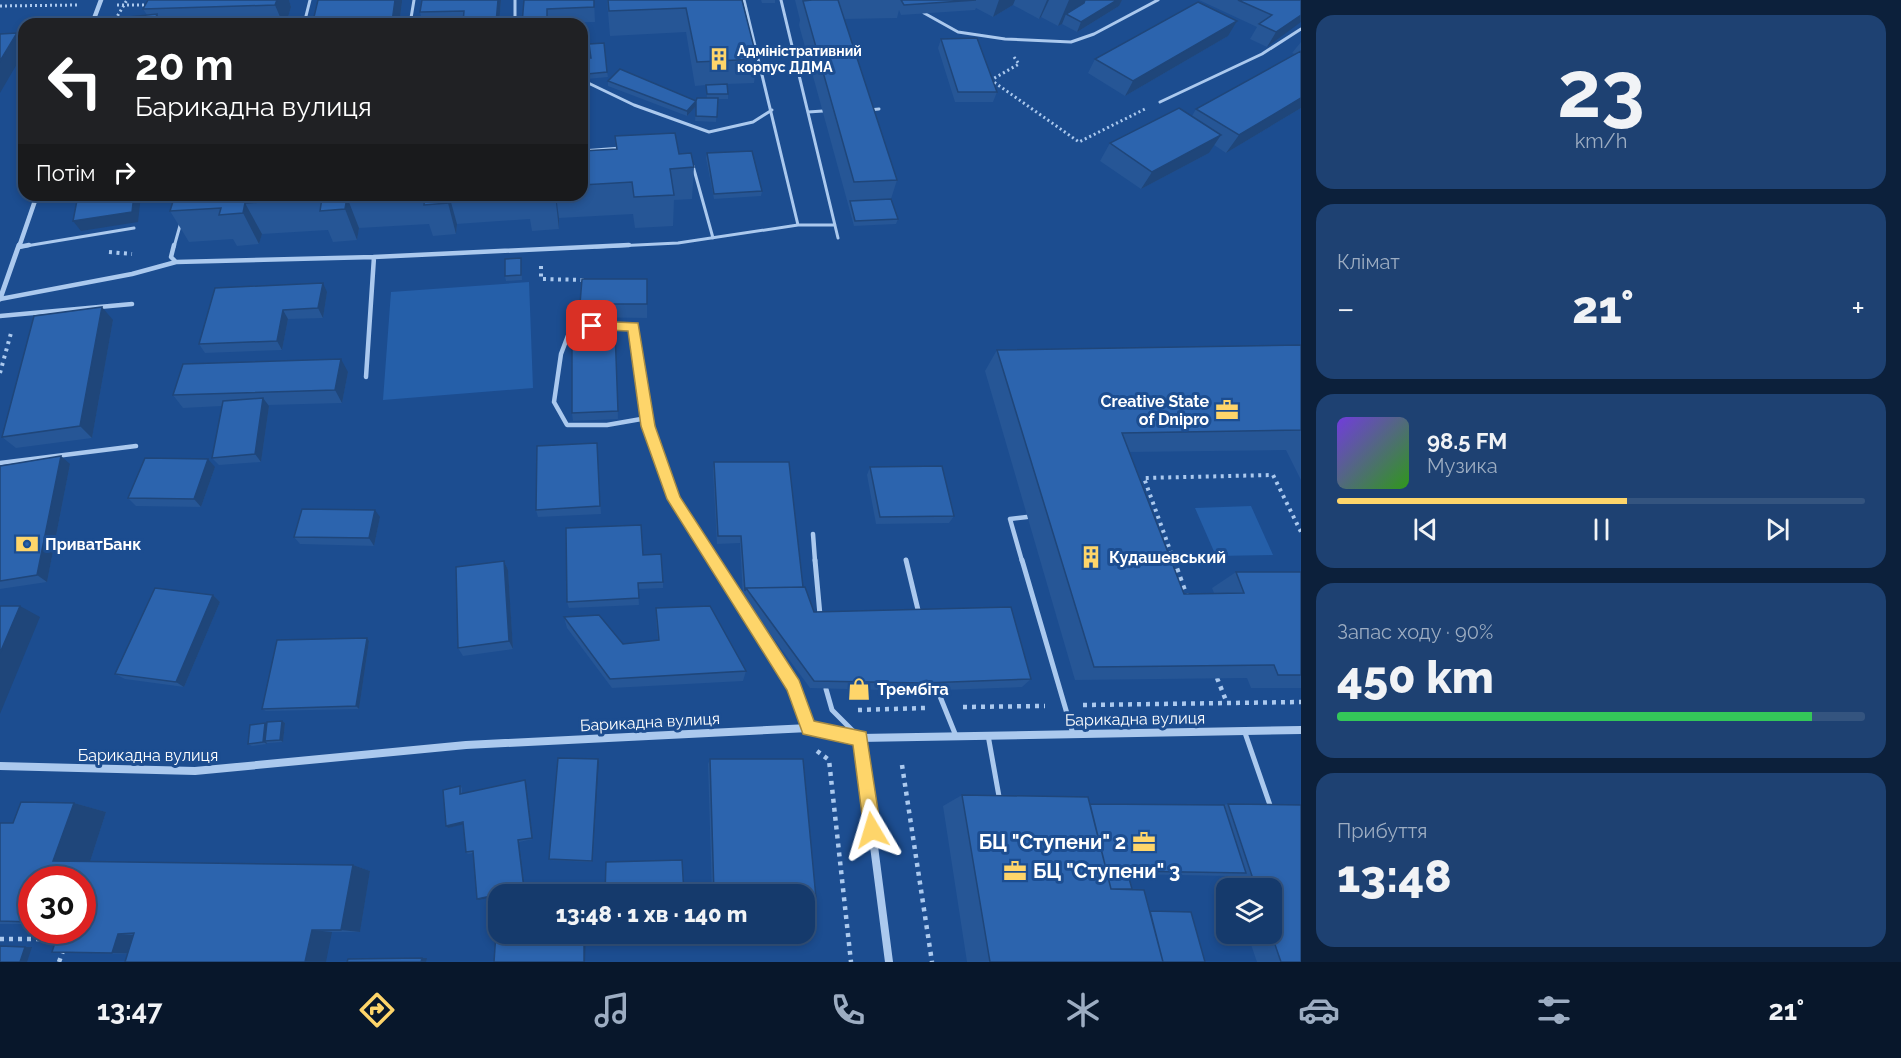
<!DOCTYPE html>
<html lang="uk">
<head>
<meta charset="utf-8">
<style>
  :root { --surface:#153a6c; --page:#1e4172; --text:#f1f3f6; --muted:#9dadc2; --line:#34547f; --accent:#fed56a }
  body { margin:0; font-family:Raleway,sans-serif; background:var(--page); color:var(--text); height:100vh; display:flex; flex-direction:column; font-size:22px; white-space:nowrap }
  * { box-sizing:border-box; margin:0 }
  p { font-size:20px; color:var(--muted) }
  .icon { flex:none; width:33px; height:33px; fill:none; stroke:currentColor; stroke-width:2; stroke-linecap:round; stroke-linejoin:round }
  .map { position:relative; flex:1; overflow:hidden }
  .drawer { display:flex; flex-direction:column; gap:15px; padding:15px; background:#0c203b; width:600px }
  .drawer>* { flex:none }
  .banner { position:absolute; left:18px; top:18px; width:570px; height:183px; border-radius:18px; box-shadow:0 3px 9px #0003,0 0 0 2px var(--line); background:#202124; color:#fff; overflow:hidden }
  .fabs { position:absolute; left:1216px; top:878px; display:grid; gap:12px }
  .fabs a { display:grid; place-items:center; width:66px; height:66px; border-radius:12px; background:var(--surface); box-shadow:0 3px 9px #0003,0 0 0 2px var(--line); font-size:30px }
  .speed { position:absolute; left:18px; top:866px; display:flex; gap:12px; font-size:30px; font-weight:700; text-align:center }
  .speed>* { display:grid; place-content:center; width:78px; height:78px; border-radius:50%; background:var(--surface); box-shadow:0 3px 9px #0003,0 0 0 2px var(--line); line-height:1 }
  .speed .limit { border:9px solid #d22; background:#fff; color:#111 }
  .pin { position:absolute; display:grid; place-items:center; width:51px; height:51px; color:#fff; margin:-26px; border-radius:12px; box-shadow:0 3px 9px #0006 }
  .me { position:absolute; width:66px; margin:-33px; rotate:353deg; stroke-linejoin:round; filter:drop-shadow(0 0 4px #0008) }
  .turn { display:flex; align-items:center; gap:21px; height:126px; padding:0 18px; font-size:27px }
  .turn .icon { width:78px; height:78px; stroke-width:2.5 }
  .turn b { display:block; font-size:42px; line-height:51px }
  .then { display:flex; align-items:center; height:57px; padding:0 18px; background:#0003; gap:12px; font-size:22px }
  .big { font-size:45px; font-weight:800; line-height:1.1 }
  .drawer .tile { flex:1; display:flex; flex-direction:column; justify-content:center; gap:9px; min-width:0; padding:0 21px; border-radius:18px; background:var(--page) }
  .drawer .dial { align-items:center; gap:0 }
  .dial b { font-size:78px; line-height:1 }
  .song { display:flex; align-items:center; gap:18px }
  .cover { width:72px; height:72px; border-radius:9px; background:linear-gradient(135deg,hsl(260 70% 55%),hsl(110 70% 35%)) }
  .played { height:6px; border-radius:3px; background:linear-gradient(90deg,var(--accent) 55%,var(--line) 55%) }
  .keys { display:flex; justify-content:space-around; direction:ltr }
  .heat { display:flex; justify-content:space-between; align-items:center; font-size:33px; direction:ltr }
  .charge { height:9px; border-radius:4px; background:linear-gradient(90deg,#34c759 90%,var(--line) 0) }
  .trip { position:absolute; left:488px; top:884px; width:327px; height:60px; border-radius:18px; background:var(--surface); box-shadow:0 3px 9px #0003,0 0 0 2px var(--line); font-weight:800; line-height:60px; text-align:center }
  .menu { display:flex; height:96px; justify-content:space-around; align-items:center; background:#08172b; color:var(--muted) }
  .menu .icon { width:42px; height:42px }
  .menu .active { color:var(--accent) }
  .menu b { font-size:27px; color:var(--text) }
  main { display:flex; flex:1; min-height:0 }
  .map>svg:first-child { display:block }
  .green { fill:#255fa9 }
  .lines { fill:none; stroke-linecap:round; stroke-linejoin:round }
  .path-far2 { stroke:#abc9ee; stroke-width:3; stroke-dasharray:2 3; stroke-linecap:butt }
  .path-far1 { stroke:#abc9ee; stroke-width:4; stroke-dasharray:3 4.5; stroke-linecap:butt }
  .path { stroke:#abc9ee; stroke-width:4.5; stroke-dasharray:4 5; stroke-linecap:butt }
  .service-far2 { stroke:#abc9ee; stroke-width:3 }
  .service-far1 { stroke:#abc9ee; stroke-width:4.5 }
  .service { stroke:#abc9ee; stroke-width:5 }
  .minor-far2 { stroke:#abc9ee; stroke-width:4.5 }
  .minor-far1 { stroke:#abc9ee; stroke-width:5 }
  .minor { stroke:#abc9ee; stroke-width:8 }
  .wall { fill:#265696 }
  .shaded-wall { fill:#1f467a }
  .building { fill:#2c64ae; stroke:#1f467a; stroke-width:1.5 }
  .route { fill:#fed56a; stroke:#a58a45; stroke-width:1.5 }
  .labels { text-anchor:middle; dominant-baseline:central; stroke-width:6; stroke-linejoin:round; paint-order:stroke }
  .far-poi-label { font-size:14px; font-weight:bold; fill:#fff; stroke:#1c4d90; text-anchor:start }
  .poi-label { font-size:16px; font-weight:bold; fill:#fff; stroke:#1c4d90; text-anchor:start }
  .street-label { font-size:16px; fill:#fff; stroke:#1c4d90 }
  .near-poi-label { font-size:20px; font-weight:bold; fill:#fff; stroke:#1c4d90; text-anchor:end }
</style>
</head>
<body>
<main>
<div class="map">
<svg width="1301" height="962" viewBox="0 0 1301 962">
  <rect width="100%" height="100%" fill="#1c4d90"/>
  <path class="green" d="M529 282 533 388 383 400 391 292Z
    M1251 506 1273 555 1216 556 1195 508Z"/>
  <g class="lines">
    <path class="path-far2" d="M117 5H148
      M0 6 79 5
      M115 20 127 0
      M1014 57 1019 64 991 80 1079 142 1145 109"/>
    <path class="path-far1" d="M109 252 132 254
      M541 266V279L586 280
      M0 373 11 333
      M1174 561 1144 478 1273 475 1301 532"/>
    <path class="path" d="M1174 560 1188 599
      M1217 678 1227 703
      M1083 705 1301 702
      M963 707 1045 706
      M858 710 925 708
      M817 751 829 760 851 962
      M902 765 932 962
      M0 939H60
      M59 962 64 948"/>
    <path class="service-far2" d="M515 0V24
      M781 0 838 238
      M924 13 958 32 1005 39 1071 42 1094 34 1158 0
      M304 24 310 0
      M410 24 414 0
      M582 80 634 105 709 132 753 122 772 110
      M1160 102 1262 54 1301 29
      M869 110 879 109
      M808 112 823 111
      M582 151 621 148
      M693 166 713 238
      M798 225H835
      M20 247 134 228
      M174 247 181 222
      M596 247 678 243 798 225 744 0"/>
    <path class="service-far1" d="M174 245 171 257 176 262
      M19 247 29 245
      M0 299 132 274 176 262 374 257 629 245
      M0 316 132 304
      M572 325 634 327 647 418 607 425H567L554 402 561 354Z
      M366 377 374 257
      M647 418 674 499 714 561
      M0 463 136 446
      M813 534 815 561
      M1022 561 1010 519 1027 517"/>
    <path class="service" d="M713 560 794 686 809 728
      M815 560 820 615
      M906 560 919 614
      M1022 560 1073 734
      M826 689 832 710 858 736
      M937 689 956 736
      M1244 730 1271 808
      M988 735 1000 802"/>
    <path class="minor-far2" d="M92 24 101 0
      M19 247 37 195"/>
    <path class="minor-far1" d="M0 299 19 245"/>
    <path class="minor" d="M860 738 889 962
      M0 766 195 771 466 745 809 728 860 738 1301 730"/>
  </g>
  <path class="wall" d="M289 0 291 7 286 24H107L147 15 143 9Z
    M501 0 499 24H423L420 12Z
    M524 0H594L595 22 549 23Z
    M607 0H742L757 59 754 83 727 84 728 94V99H718L716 122 695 121 696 106 687 116 608 86V81L696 101 707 98 706 85 695 86 686 32 610 36Z
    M761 0H775V3H762Z
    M795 0H1122L1119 6 1077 32 1062 24 1058 26 1041 17 1039 19 1013 5 993 17 976 8 975 10 901 15 899 10 897 18 844 19 897 180 891 199 898 219 896 224 854 226 799 25 800 20Z
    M1199 0H1301L1267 47 1250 39 1257 27Z
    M402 2 399 24H308L314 17Z
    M1228 36 1125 96 1088 73 1095 59Z
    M941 39 997 92 993 102H955L938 48Z
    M1301 42V108L1226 153 1214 145 1209 153 1141 189 1100 161 1110 143 1192 116 1196 109 1295 54 1292 53Z
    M586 58 607 72 608 77 587 79Z
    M615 136 679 154 694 167 692 199 674 200 673 226 635 228 633 214 559 218V229L532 231 530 219 457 224 456 234 433 236 429 224 359 228 357 240 333 242 328 230 262 234 259 244 237 246 233 239 189 242 170 211 175 195H582V151L616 149Z
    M707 153 762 191 761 196 714 199 706 158Z
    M521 258 522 280 506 281 505 276Z
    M647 279V318L582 317 580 304Z
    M327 292 323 318 288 319 282 350 205 353 199 344Z
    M113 320 92 438 16 448 2 437Z
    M615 330 618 419 573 421 572 413Z
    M1301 345V480L1286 450 1130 452 1184 594 1214 593 1212 588 1236 572H1301V688H1251L1247 678 1075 680 985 371 997 350Z
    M348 372 342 403 268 405 269 406 261 462 219 465 212 458 222 406 183 408 173 395Z
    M597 443 601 514 538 517 536 510Z
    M714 462 803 587 814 612 1031 679 1022 687 917 691 810 688 743 597 740 543 717 544 713 470Z
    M70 464 47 582 0 589V466Z
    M215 467 201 507 136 506 128 498Z
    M870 467 954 516 949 523 876 524 867 475Z
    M380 517 374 546 300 544 294 537Z
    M643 555 663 582V588L638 589 639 605 569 608 567 602Z
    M504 561 508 570 513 649 463 656 458 648Z
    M213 595 220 602 184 687 125 679 115 674Z
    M656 608 746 671 743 681 612 688 567 628 564 617 623 644 658 641 656 620Z
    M367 638 369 641 359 709 266 711 262 709Z
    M282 721 285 723 283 742 269 743H267V744L252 746 248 744 265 723 267 724Z
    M598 759 592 862 550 860 549 859Z
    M710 759 816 898 811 900H804V894H712L708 764Z
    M526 782 533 839 519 842 525 890 498 894V896L479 900 473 853 468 854 466 852 463 824 448 828 446 826 460 786 462 788V793Z
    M962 795 1088 797 1090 804 1224 805 1228 804 1301 805V962H1257L1247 933H1272V888H1233L1229 876 1128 874 1132 889 1144 890 1150 911 1191 912 1205 962H967L943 806Z
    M74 803 106 812 90 862 353 865 370 871 360 932H332L128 954 52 952 82 930 32 879V924H0V823H13Z"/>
  <path class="shaded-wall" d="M277 0H289L291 7 286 24H283L275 5Z
    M395 0H402V2L399 24H392V22Z
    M498 0H501L499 24H496Z
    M999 0H1015L1013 5 993 17Z
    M1047 0H1049L1041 17 1039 19Z
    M1069 0H1085L1079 13 1066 14 1062 24 1058 26Z
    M1117 0H1122L1119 6 1077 32 1081 22Z
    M157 14 162 24H154Z
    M1301 15V22L1267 47 1276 32Z
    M1237 21 1228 36 1125 96 1133 81Z
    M17 33 24 43V52L0 93V61Z
    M1301 98V108L1226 153 1239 135Z
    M696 101V106L687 116V111Z
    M1221 135 1209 153 1141 189 1152 172Z
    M134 195H141L138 222 81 231 73 221Z
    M449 195 457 224 456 234 448 203Z
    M555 195H556L559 218V229Z
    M347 197 359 228 357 240 345 209Z
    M245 203 262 234 259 244 243 213Z
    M323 283 327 292 323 318 318 308Z
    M102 307 113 320 92 438 80 426Z
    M283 310 288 319 282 350 277 341Z
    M341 359 348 372 342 403 335 390Z
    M263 398 269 406 261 462 255 454Z
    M61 456 70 464 47 582 37 575Z
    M208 459 215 467 201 507 194 499Z
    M375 510 380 517 374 546 369 538Z
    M504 561 508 570 513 649 509 641Z
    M213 595 220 602 184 687 176 682Z
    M20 606 40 617 0 714V653Z
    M367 638 369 641 359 709 356 706Z
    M282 721 285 723 283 742 280 740Z
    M265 723 269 725 265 741 267 743V744L263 742Z
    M598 759 599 761 592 862V861Z
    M525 780 526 782 533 839 532 838Z
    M74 803 106 812 88 868 53 861Z
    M463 822 465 824 448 828 446 826Z
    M518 840 519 842 525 890 506 894H501Z
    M353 865 370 871 360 932 341 930Z
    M498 895V896L479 900 477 899Z
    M312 930 332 932 326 962H305Z
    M584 933H586L585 962H584Z
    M118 934 150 936 145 954 112 953Z
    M25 947H32L27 962H20Z
    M422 958H427L426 962H421Z"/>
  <path class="building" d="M148 0H277L275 5 143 9Z
    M318 0H395L392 22 357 23 358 18 324 20 323 24H308L309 17H314Z
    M422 0H498L496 23H463L464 11 420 12Z
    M524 0H594V7L547 9V24H522Z
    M608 0H742L757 59 697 62 686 8 609 11Z
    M812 0H838L897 180 854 182 803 1Z
    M901 0H976L904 5Z
    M1085 0H1117L1081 22 1066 14 1084 3Z
    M1238 0H1301V15L1276 32 1259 24 1272 15Z
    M1198 2 1237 21 1133 81 1095 59Z
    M157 14 154 24H107L109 19Z
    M17 33 0 61V34Z
    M977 38 997 92H958L941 39Z
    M604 43 607 72 587 74 586 58H591L589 44Z
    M1301 51V98L1239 135 1196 109Z
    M620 69 696 101 697 98H718L717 117 696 116V101L687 111 608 81Z
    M727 84 728 94H707L706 85Z
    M1179 108 1221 135 1152 172 1110 143Z
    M675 133 679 154 691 153 694 167 670 169 674 195 634 197 632 182 582 185V151L617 149 615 136Z
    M752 151 762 191 714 194 707 153Z
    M78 195H134L132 212 73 221Z
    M175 195H378L347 197 345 209 320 211 322 198 245 203 243 213 219 215 221 208 170 211Z
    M425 195H449L448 203 424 205Z
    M526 195H555V198L527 200Z
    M891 199 898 219 855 221 850 201Z
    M521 258V275L505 276V259Z
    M582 279H647V304H580Z
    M323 283 318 308 283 310 277 341 199 344 215 288Z
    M102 307 80 426 2 437 34 316Z
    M615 330 618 411 572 413V331Z
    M1301 345V430L1122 433 1184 594 1244 593 1236 572H1301V675H1278L1274 665 1094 667 997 350Z
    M341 359 335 390 173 395 183 364Z
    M263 398 255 454 212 458 223 401Z
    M597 443 600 506 536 510 537 446Z
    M61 456 37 575 0 581V466Z
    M145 458 208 459 194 499 128 498Z
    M714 462H789L803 587 746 588 745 591 741 536H718Z
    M942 466 954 516 880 517 870 467Z
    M302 509 375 510 369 538 294 537Z
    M641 525 643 555 661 554 663 582 638 583 639 598 567 602 566 528Z
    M504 561 509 641 458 648 456 567Z
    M805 587 814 612 1011 607 1031 679 924 683 814 681 746 588Z
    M155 588 213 595 176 682 115 674Z
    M0 606H20L0 653Z
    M710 606 746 671 610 679 564 617 599 615 623 644 659 640 656 608Z
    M367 638 356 706 262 709 277 640Z
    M282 721 280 740 265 741 267 722Z
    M265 723 263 742 248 744 250 725Z
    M558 758 598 759 592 861 549 859Z
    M710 759H803L816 898H804V894H714Z
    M525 780 532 838 518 840 524 889 477 899 473 851 466 852 463 822 446 826 443 790 460 786V794Z
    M962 795 1088 797 1111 889 1144 890 1163 962H990Z
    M21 802 74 803 53 861 353 865 341 930H312L305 962H125L134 933 118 934 112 953 52 952 59 930H82V879H32V922L0 921V823H13Z
    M1090 804 1224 805 1246 873 1127 871 1132 889H1111Z
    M1228 804 1301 805V962H1281L1271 933 1272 888H1256Z
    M682 860 684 894H605L606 862Z
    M1150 911 1191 912 1205 962H1163Z
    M497 918H498V933H584V962H494Z
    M0 946 25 947 20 962H0Z
    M422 958 421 962H347L348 959Z"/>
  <path class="route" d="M592 321 638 323 655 426 680 497 799 680 814 721 866 732 881 830 878 836 872 839 866 836 864 830 853 745 803 734 787 690 667 499 641 426 628 331 588 329V322Z"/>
  <defs>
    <g id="building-bare" transform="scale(1.8)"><path d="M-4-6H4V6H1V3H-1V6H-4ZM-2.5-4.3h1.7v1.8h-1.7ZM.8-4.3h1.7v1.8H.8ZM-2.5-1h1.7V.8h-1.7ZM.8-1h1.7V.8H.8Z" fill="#fed56a" stroke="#1c4d90" stroke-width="2.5" paint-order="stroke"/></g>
    <g id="office-bare" transform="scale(1.8)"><path d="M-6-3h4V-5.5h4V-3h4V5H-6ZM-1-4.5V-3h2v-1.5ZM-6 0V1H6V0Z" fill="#fed56a" stroke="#1c4d90" stroke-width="2.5" paint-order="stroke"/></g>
    <g id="bank-bare" transform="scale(1.8)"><path d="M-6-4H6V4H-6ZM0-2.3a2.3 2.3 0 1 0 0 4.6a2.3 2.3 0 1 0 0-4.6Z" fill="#fed56a" stroke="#1c4d90" stroke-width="2.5" paint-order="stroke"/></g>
    <g id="shop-bare" transform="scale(1.8)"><path d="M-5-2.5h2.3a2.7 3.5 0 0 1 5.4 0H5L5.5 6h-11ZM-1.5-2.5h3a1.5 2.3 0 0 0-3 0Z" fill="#fed56a" stroke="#1c4d90" stroke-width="2.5" paint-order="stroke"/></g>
  </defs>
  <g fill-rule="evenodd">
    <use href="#building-bare" x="719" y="59"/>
    <use href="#office-bare" x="1227" y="410"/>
    <use href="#bank-bare" x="27" y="544"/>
    <use href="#building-bare" x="1091" y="557"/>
    <use href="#shop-bare" x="859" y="689"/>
    <use href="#office-bare" x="1144" y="842"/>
    <use href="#office-bare" x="1015" y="871"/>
  </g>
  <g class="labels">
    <g class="far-poi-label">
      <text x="737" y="51">Адміністративний<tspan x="737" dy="16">корпус ДДМА</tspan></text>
    </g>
    <g class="poi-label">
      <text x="1209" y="401" text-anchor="end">Creative State<tspan x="1209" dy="18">of Dnipro</tspan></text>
      <text x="45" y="544">ПриватБанк</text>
      <text x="1109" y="557">Кудашевський</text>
      <text x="877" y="689">Трембіта</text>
    </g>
    <g class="street-label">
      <text transform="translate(1135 719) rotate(-1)">Барикадна вулиця</text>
      <text transform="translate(650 722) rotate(-3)">Барикадна вулиця</text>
      <text x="148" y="755">Барикадна вулиця</text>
    </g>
    <g class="near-poi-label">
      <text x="1126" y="842">БЦ "Ступени" 2</text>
      <text x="1033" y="871" text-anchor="start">БЦ "Ступени" 3</text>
    </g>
  </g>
</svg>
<div class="fabs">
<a><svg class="icon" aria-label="layers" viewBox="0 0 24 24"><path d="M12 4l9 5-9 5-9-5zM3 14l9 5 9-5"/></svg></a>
</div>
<div class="speed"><div class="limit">30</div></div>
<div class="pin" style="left:592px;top:326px;background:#d93025"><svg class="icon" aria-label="arrive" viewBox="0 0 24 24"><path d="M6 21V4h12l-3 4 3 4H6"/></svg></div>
<svg class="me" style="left:872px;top:830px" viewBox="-20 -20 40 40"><path d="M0-17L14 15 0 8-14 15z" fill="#fed56a" stroke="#fff" stroke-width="4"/></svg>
<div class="trip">13:48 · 1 хв · 140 m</div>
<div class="banner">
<div class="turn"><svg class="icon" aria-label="left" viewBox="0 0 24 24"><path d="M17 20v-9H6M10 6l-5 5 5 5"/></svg><div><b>20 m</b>Барикадна вулиця</div></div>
<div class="then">Потім<svg class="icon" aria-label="right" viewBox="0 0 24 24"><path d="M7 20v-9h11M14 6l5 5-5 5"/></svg></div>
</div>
</div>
<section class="drawer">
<div class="tile dial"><b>23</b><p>km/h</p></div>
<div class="tile"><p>Клімат</p>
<div class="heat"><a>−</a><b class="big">21°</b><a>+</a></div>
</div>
<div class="tile">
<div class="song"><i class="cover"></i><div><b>98.5 FM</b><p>Музика</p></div></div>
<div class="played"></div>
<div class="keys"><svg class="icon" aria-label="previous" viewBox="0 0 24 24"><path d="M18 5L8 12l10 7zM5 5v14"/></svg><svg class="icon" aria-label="pause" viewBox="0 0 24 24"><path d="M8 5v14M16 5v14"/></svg><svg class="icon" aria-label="next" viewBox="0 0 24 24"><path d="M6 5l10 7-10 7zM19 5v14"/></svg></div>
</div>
<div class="tile"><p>Запас ходу · 90%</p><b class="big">450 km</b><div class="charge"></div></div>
<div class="tile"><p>Прибуття</p><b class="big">13:48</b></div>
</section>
</main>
<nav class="menu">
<b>13:47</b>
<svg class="icon active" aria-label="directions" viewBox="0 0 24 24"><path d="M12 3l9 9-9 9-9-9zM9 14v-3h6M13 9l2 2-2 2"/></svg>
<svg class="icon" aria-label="music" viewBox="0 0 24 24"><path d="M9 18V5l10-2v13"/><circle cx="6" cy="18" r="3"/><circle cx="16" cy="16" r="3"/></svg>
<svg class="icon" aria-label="phone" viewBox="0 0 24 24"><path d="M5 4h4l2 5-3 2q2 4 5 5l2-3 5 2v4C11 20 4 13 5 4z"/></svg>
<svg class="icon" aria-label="climate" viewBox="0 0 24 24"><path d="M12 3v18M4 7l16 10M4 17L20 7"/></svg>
<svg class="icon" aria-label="car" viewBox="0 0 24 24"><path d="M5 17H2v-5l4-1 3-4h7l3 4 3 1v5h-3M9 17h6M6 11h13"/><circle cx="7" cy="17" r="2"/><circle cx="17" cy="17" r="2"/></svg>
<svg class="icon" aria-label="filters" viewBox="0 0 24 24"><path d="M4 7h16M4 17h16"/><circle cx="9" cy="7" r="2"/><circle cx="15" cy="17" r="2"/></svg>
<b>21°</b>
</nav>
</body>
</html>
